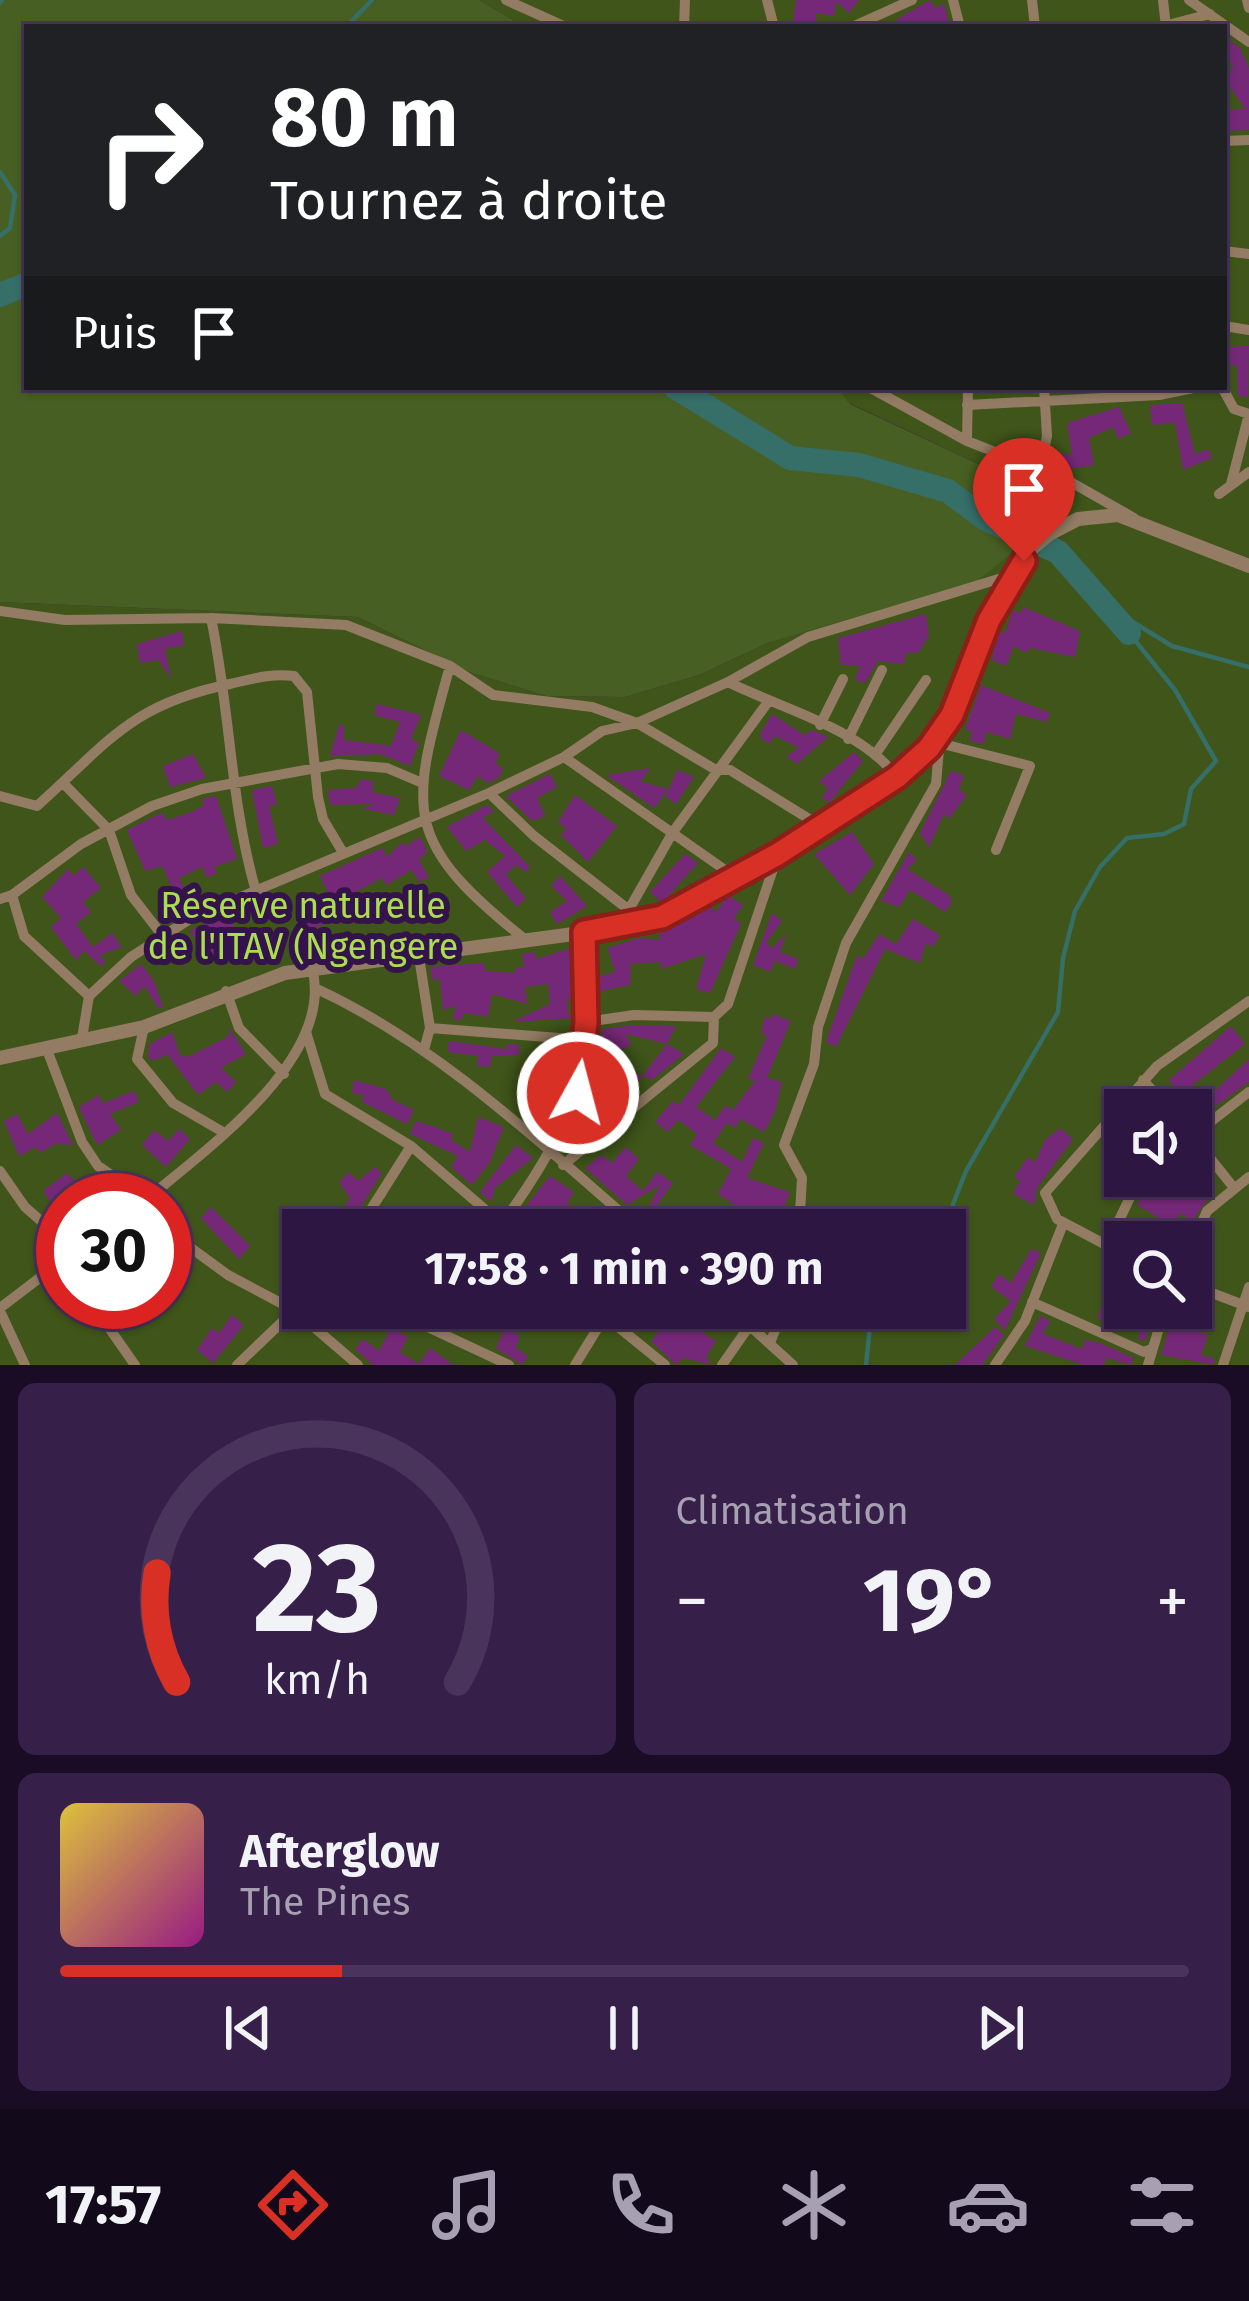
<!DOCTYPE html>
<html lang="fr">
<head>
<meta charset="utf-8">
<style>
  :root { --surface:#2e1642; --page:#361f49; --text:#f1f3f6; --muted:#a79fb2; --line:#49355b; --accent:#d93025 }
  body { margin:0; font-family:"Fira Sans",sans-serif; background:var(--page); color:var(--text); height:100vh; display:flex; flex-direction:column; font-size:45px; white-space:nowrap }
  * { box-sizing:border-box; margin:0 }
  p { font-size:39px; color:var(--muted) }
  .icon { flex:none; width:66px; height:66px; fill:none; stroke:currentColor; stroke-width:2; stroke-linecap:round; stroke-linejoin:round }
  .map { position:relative; height:1365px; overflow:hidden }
  .panel { display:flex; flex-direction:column; gap:18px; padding:18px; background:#190c24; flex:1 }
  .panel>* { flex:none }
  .guide { position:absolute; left:24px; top:24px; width:1203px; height:366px; border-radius:0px; box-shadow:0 3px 9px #0004,0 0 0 3px var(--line); background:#202124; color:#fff; overflow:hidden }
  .fabs { position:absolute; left:1104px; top:1089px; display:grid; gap:24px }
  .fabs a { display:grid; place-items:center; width:108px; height:108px; border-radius:0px; background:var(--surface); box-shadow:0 3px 9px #0004,0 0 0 3px var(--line); font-size:60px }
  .speed { position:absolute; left:36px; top:1173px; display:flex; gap:24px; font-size:60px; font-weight:700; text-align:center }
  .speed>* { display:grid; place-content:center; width:156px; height:156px; border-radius:50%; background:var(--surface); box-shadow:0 3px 9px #0004,0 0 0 3px var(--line); line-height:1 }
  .speed .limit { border:18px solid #d22; background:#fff; color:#111 }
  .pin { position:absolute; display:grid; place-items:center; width:102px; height:102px; color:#fff; margin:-123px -51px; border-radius:50% 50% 50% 0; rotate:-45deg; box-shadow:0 0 12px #0007 }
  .pin .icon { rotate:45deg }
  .me { position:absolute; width:132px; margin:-66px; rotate:7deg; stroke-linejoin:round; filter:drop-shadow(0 0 9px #0008) }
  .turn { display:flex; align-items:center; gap:42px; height:252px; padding:0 48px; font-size:54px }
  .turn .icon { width:156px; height:156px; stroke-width:2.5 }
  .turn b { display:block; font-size:84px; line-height:102px }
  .then { display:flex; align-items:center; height:114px; padding:0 48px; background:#0003; gap:24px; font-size:45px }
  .big { font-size:90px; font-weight:700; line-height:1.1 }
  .panel .tile { flex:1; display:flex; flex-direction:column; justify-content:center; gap:18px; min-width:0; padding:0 42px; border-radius:18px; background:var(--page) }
  .panel .dial { align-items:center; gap:0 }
  .dial svg { height:312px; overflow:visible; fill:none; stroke:var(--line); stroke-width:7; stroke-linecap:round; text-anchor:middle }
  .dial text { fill:var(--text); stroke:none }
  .song { display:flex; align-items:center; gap:36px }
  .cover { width:144px; height:144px; border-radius:18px; background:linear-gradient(135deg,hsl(50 70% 55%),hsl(310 70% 35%)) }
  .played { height:12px; border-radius:6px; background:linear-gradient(90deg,var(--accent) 25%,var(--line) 25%) }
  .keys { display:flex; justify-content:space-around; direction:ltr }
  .heat { display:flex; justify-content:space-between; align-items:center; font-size:66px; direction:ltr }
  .panel .tiles { flex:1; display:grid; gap:18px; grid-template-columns:1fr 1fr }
  .tile:last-child { grid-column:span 2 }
  .trip { position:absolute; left:282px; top:1209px; width:684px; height:120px; border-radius:0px; background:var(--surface); box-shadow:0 3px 9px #0004,0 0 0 3px var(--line); font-weight:700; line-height:120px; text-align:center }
  .tab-bar { display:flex; height:192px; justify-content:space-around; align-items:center; background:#12091a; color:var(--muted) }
  .tab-bar .icon { width:84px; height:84px }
  .tab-bar .selected { color:var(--accent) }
  .tab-bar b { font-size:54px; color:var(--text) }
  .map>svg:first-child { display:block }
  .green { fill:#3f5519; fill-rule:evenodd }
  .forest { fill:#485f23 }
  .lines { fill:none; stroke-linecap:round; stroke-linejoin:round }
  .stream { stroke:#366e68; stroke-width:4.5 }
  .river { stroke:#366e68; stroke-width:24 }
  .building { fill:#762878 }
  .minor { stroke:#947c64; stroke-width:10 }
  .tertiary { stroke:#947c64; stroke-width:14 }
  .route-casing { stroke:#8d1f18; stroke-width:30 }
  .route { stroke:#d93025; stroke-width:21 }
  .labels { text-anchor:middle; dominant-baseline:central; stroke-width:12; stroke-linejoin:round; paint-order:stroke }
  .park-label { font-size:36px; fill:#aade4f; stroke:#34134c }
</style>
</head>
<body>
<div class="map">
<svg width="1249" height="1365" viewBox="0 0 1249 1365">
  <rect width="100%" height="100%" fill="#3e1e58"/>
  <path class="green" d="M479 0H1249V1365H0V602L358 617 469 672 546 696 625 697 699 675 770 642 1036 491 849 403 837 387H1224V27H525ZM1125 1110H1191V1176H1125ZM63 1200H165V1302H63ZM303 1230H945V1308H303ZM1125 1242H1191V1308H1125Z"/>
  <path class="forest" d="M0 0H479L525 27H27V387H837L850 404 1036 491 1037 518 1008 556 976 582 770 642 699 675 625 697 546 696 469 672 358 617 0 602Z"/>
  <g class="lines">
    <path class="stream" d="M0 3 2 0
      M346 27 372 0
      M0 172 15 195 10 228 0 236
      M1094 598 1172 646 1249 667
      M943 1230 966 1171 1058 1012 1063 958 1075 911 1100 867 1127 838 1164 834 1184 824 1191 789 1216 761 1175 690 1129 633
      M866 1365 870 1326 889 1308"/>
    <path class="river" d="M0 295 27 284
      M675 387 790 458 859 465 948 491 984 518 1058 552 1129 633"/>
  </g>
  <path class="building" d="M796 0H859L849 13 836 2 834 16 817 13 815 27 793 23Z
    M930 0 935 8 944 4 950 27H884Z
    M1224 36 1240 48 1249 68V130L1224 131V110L1245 109 1224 78 1233 70Z
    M1249 345 1248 397 1238 396 1237 365 1227 366 1225 348Z
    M1182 403 1195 454 1208 449 1212 458 1183 470 1175 423 1152 425 1150 405Z
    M1119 407 1131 433 1118 439 1113 427 1089 438 1094 465 1068 469 1051 464 1054 452 1072 455 1067 423Z
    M1023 607 1080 631 1075 657 1030 648 1026 653 1014 646 1006 666 992 660 997 631 1005 633 1013 610 1021 613Z
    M926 614 929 636 918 653H906L904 664 878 661 865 683 855 680 860 665H841L838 638Z
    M182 631 184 645 165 649 171 678 158 660 140 663 137 644Z
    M981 685 1050 713 1047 722 1016 714 1010 739 986 732 984 744 970 741 972 731 965 730Z
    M377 704 421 715 411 739 419 743 410 766 380 754 330 756 339 725H344V740L391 746 400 722 374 715Z
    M772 714 804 735 812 730 828 737 797 764 786 756 799 748 775 736 769 744 759 736Z
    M461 730 499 753 496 764 503 768 499 778 488 783 478 776 469 790 439 776Z
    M854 752 863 761 829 803 822 797 828 788 819 781Z
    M193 754 206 778 170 787 163 766Z
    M650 768 641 782 669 789 677 770 694 777 676 804 666 797 669 789 654 808 606 775Z
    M951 771 964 775 959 790 967 795 949 819 944 814 929 847 920 833Z
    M550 774 557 787 537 798 545 816 532 821 506 796Z
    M361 779 374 782 372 792 400 798 394 815 363 809 375 804 330 805 328 790 356 788Z
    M272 786 277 805 269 806 278 844 263 848 252 790Z
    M575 795 617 826 588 862 561 835 566 829 558 822Z
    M216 796 237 859 214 867 217 873 207 878 202 867 179 878 186 892 176 897 162 866 145 871 127 830 161 813 168 820 194 811 204 805 202 799Z
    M487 805 494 811 483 818 530 867 526 872 516 865 506 875 526 898 517 907 487 872 505 856 485 840 466 851 447 827Z
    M852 832 874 864 850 895 814 854Z
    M421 837 427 852 419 860 429 877 419 882 412 870 386 885 382 878 340 900 345 909 328 923 305 931 299 917 332 901 320 876 382 848 387 857 402 842 405 846Z
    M909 852 917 860 907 869 949 895 952 902 945 912 910 890 899 907 881 901Z
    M685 854 698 863 662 903 650 892Z
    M83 867 101 888 83 902 91 912 76 924 93 947 112 933 122 947 100 955 105 962 101 966 84 951 76 960 51 927 61 918 42 897 68 869 73 876Z
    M560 876 587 906 557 924 550 912 567 901 551 886Z
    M728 895 743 905 734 918 741 924 710 993 696 989 706 954 661 969V962L631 964 630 985 597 992 595 977 615 972 608 948 639 938 661 940 658 935 712 907 715 913Z
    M772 913 782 921 766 943 772 948 786 934 780 952 798 959 795 969 775 961 770 972 753 965Z
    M226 914 234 926 219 935 222 948 211 955 189 931Z
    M913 919 940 935 933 947 926 943 920 963 885 949 836 1047 826 1042 857 955 863 959 879 934 896 944Z
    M575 947 576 984 574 998 567 999 568 1014 576 1018 512 1022 550 1004 548 984 525 987 527 1004 492 994 488 1017 465 1013 460 1021 453 1019 456 1006 443 1010 440 979 432 980 430 967 484 963 485 971 515 973 516 967 524 968 522 954 535 952 536 959Z
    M141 964 154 981 163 1007 159 1009 144 986 136 996 119 981Z
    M772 1014 791 1021 767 1078 782 1082 775 1112 764 1132 740 1119 736 1128 727 1123 713 1143 742 1162 753 1138 764 1143 747 1178 790 1192 783 1211 790 1214 787 1227 740 1209 718 1194 731 1169 690 1145 697 1134 678 1120 668 1132 655 1122 673 1101 679 1105 721 1048 735 1057 696 1107 715 1120 726 1105 733 1110 755 1081 748 1079 767 1035 761 1033 765 1016 770 1020Z
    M635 1025 676 1026 667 1044 684 1054 652 1080 643 1075 667 1044 626 1034 631 1045 595 1063 603 1029Z
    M1231 1026 1245 1044 1180 1095 1169 1080Z
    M229 1028 246 1054 221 1068 236 1082 227 1092 216 1082 198 1095 168 1055 151 1061 148 1056 150 1044 172 1032 180 1055 188 1057 229 1036Z
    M449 1041 507 1049V1044L519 1045V1055L492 1056 490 1067 477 1066 478 1056 448 1052Z
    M1249 1059V1082L1191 1124V1113Z
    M607 1064 643 1076 614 1110 601 1099 597 1109 580 1103 585 1088 596 1092Z
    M354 1080 386 1089 393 1100 414 1110 407 1124 362 1102 364 1095 352 1093Z
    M134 1091 139 1102 110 1114 121 1130 97 1145 79 1107 98 1095 103 1103Z
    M57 1113 73 1145 55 1144 40 1153 36 1147 19 1156 4 1121 17 1114 28 1134Z
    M478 1117 504 1127 490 1162 472 1185 451 1167 458 1156 410 1134 416 1121 435 1127 453 1134 451 1140 470 1152Z
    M1060 1128 1073 1139 1037 1188 1034 1205 1013 1194 1020 1180 1014 1177 1027 1158 1035 1162 1045 1140Z
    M179 1129 190 1139 166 1167 142 1145 154 1130 168 1141Z
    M516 1145 533 1158 495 1188 491 1202 480 1192Z
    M625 1147 639 1159 626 1176 643 1191 657 1172 673 1183 655 1208 650 1204 660 1185 627 1205 585 1168 601 1155 612 1163Z
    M375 1167 382 1173 350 1224 338 1217 350 1198 339 1182 349 1172 358 1181Z
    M1191 1167 1216 1188 1192 1221 1180 1213 1172 1226 1137 1205 1142 1195 1151 1201 1168 1176H1191Z
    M67 1173 86 1194 80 1200H63V1220L43 1191Z
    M550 1176 574 1192 567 1203 589 1219 583 1227 552 1207 541 1219 526 1206Z
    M211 1207 250 1246 239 1259 201 1218Z
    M1031 1249 1041 1253 1005 1330 994 1319 1011 1301 991 1287 999 1274 1011 1283Z
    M1109 1281 1125 1287 1118 1308 1153 1315 1145 1341 1138 1339 1141 1327 1097 1318Z
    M679 1308H690L711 1322 703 1333 716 1341 706 1357 712 1365 683 1358 676 1365 651 1341Z
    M1188 1308H1202L1195 1330 1208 1335 1201 1355 1215 1359 1213 1365 1161 1355 1173 1316 1184 1319Z
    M513 1309 524 1315 514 1334 520 1336 516 1348 528 1356 522 1365 496 1348Z
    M232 1315 244 1325 213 1363 197 1350 212 1328 219 1333Z
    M1040 1316 1050 1321 1043 1334 1082 1349 1085 1340 1100 1343 1134 1358 1131 1365 1106 1358 1104 1365H1084L1025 1346Z
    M995 1327 1004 1335 982 1365H955Z
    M391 1328 408 1337 400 1352 419 1364 430 1348 453 1365H373L355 1349 363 1339 379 1351Z"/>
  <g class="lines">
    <path class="minor" d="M506 0 566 27
      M767 0 774 27
      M953 0 960 27
      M1032 0 1035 27
      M1163 0 1166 27
      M1189 0 1249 42
      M1247 0 1249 8
      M684 27 685 0
      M852 27 912 0
      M1160 27 1210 14
      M1224 141 1249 140
      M1224 251 1249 254
      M1224 326 1249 330
      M869 387 967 441 1069 481 1134 518
      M1222 387 1234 409 1249 414 1231 484
      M967 405 1159 395 1198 387
      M967 441 968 387
      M1039 474 1047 436 1044 387
      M1219 494 1249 472
      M0 611 65 620 211 618 346 625 450 666 493 695 592 707 637 723 716 770H730L822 827
      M211 618C230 708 230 799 255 888
      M450 666C409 812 401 841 527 941
      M728 682C782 709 860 728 897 777
      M820 725 843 679
      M848 739 882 670
      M939 743 1030 766 996 850
      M875 755 926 680
      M564 757 735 877
      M63 783 109 830 131 895 162 935
      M489 793 534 836 647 924
      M0 796 37 806C109 742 129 705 230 684 252 679 271 673 294 676L307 692 318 797 323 819 342 851
      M12 895 81 844 152 806 202 789 338 764 387 768 420 782
      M0 899 12 895 24 936 89 996
      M627 913 673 832 768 702
      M419 957 430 1028 424 1050
      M317 989C438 1045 540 1143 641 1230
      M226 991 239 1028 284 1074
      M586 1022 634 1015 714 1017
      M144 1027 137 1059 173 1103 223 1132
      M430 1028 585 1040
      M306 1032 325 1094 411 1146 509 1230
      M82 1038 89 996 131 957 193 917 489 793 564 757 602 731 637 723 728 682 808 637 1015 574
      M46 1047 82 1142 98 1166 148 1200
      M1143 1080 1170 1110
      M1191 1134 1234 1188
      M1191 1137 1249 1092
      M563 1165 713 1043 714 1017 728 1004 778 854
      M0 1171 25 1207 63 1240
      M146 1200C206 1149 336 1058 312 968
      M502 1224C582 1112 591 1069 584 932
      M165 1229 228 1275 294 1310 358 1365
      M358 1230 411 1146
      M458 1230 478 1207
      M799 1230 802 1178 784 1145 814 1064 818 1027 846 943 936 784 940 737
      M1107 1246 1140 1176
      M1191 1248 1207 1211 1249 1177
      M1125 1255 1057 1219 1045 1193 1157 1066 1249 1001
      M1191 1285 1249 1307
      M91 1302 135 1365
      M1032 1302 1144 1352 1151 1349
      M0 1308 63 1260
      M387 1308 509 1365
      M595 1308 665 1365
      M730 1308 793 1365
      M0 1311 25 1365
      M770 1343 784 1308
      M237 1365 303 1302
      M575 1365 610 1308
      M722 1365 750 1325
      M995 1365 1025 1321 1063 1224
      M1148 1365 1165 1308
      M1223 1365 1249 1287"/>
    <path class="tertiary" d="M0 1058 144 1027 285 973 647 924 822 827 897 777 929 748 952 715 989 620 1031 549 1049 534 1078 519 1118 515 1249 566"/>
  </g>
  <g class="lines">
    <g class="route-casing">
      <path id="route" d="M578 1093 586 1022 584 932 662 917 778 854 897 777 929 748 952 715 989 620 1024 561"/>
    </g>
    <use href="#route" class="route"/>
  </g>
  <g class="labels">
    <g class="park-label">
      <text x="303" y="906">Réserve naturelle<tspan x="303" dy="41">de l'ITAV (Ngengere</tspan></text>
    </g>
  </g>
</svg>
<div class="fabs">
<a><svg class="icon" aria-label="sound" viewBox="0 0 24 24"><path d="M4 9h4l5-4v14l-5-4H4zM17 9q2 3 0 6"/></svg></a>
<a><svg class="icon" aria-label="search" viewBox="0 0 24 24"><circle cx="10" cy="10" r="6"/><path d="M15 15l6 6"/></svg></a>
</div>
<div class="speed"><div class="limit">30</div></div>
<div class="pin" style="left:1024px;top:561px;background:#d93025"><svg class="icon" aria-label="arrive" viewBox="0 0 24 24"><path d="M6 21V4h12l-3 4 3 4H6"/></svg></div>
<svg class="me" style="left:578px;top:1093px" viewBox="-20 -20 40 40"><circle r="17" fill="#d93025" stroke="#fff" stroke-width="3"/><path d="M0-11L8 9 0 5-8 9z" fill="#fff"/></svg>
<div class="trip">17:58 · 1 min · 390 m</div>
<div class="guide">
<div class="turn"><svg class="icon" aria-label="right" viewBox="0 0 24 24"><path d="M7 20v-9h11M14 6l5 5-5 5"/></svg><div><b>80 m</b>Tournez à droite</div></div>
<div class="then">Puis<svg class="icon" aria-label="arrive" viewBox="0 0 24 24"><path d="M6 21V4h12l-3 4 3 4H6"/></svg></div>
</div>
</div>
<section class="panel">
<div class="tiles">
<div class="tile dial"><svg viewBox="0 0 100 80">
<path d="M14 69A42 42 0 1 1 86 69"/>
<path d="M14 69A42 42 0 0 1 9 41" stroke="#d93025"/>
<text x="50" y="56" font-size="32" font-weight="700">23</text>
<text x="50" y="72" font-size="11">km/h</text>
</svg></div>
<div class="tile"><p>Climatisation</p>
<div class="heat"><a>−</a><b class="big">19°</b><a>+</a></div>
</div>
<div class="tile">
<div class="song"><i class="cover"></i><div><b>Afterglow</b><p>The Pines</p></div></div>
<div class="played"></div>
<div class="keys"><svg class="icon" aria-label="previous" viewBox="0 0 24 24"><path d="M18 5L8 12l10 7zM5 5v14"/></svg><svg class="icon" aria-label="pause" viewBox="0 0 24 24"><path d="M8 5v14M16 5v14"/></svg><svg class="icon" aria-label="next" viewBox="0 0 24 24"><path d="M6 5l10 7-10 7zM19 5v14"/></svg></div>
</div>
</div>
</section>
<nav class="tab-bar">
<b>17:57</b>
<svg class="icon selected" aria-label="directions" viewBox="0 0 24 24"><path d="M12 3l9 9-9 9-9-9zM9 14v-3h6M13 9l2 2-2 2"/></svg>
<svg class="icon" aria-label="music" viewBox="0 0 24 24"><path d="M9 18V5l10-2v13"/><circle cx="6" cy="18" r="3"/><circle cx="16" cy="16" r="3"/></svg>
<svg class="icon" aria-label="phone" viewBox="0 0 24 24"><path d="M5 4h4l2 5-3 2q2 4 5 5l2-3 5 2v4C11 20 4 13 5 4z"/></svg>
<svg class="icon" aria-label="climate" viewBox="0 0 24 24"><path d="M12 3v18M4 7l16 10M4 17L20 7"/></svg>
<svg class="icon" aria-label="car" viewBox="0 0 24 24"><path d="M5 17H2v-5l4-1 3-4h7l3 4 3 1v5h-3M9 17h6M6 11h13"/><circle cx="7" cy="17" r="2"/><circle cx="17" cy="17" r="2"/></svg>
<svg class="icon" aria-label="filters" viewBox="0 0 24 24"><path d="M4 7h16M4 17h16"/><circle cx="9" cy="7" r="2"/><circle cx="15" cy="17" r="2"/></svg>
</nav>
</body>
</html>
